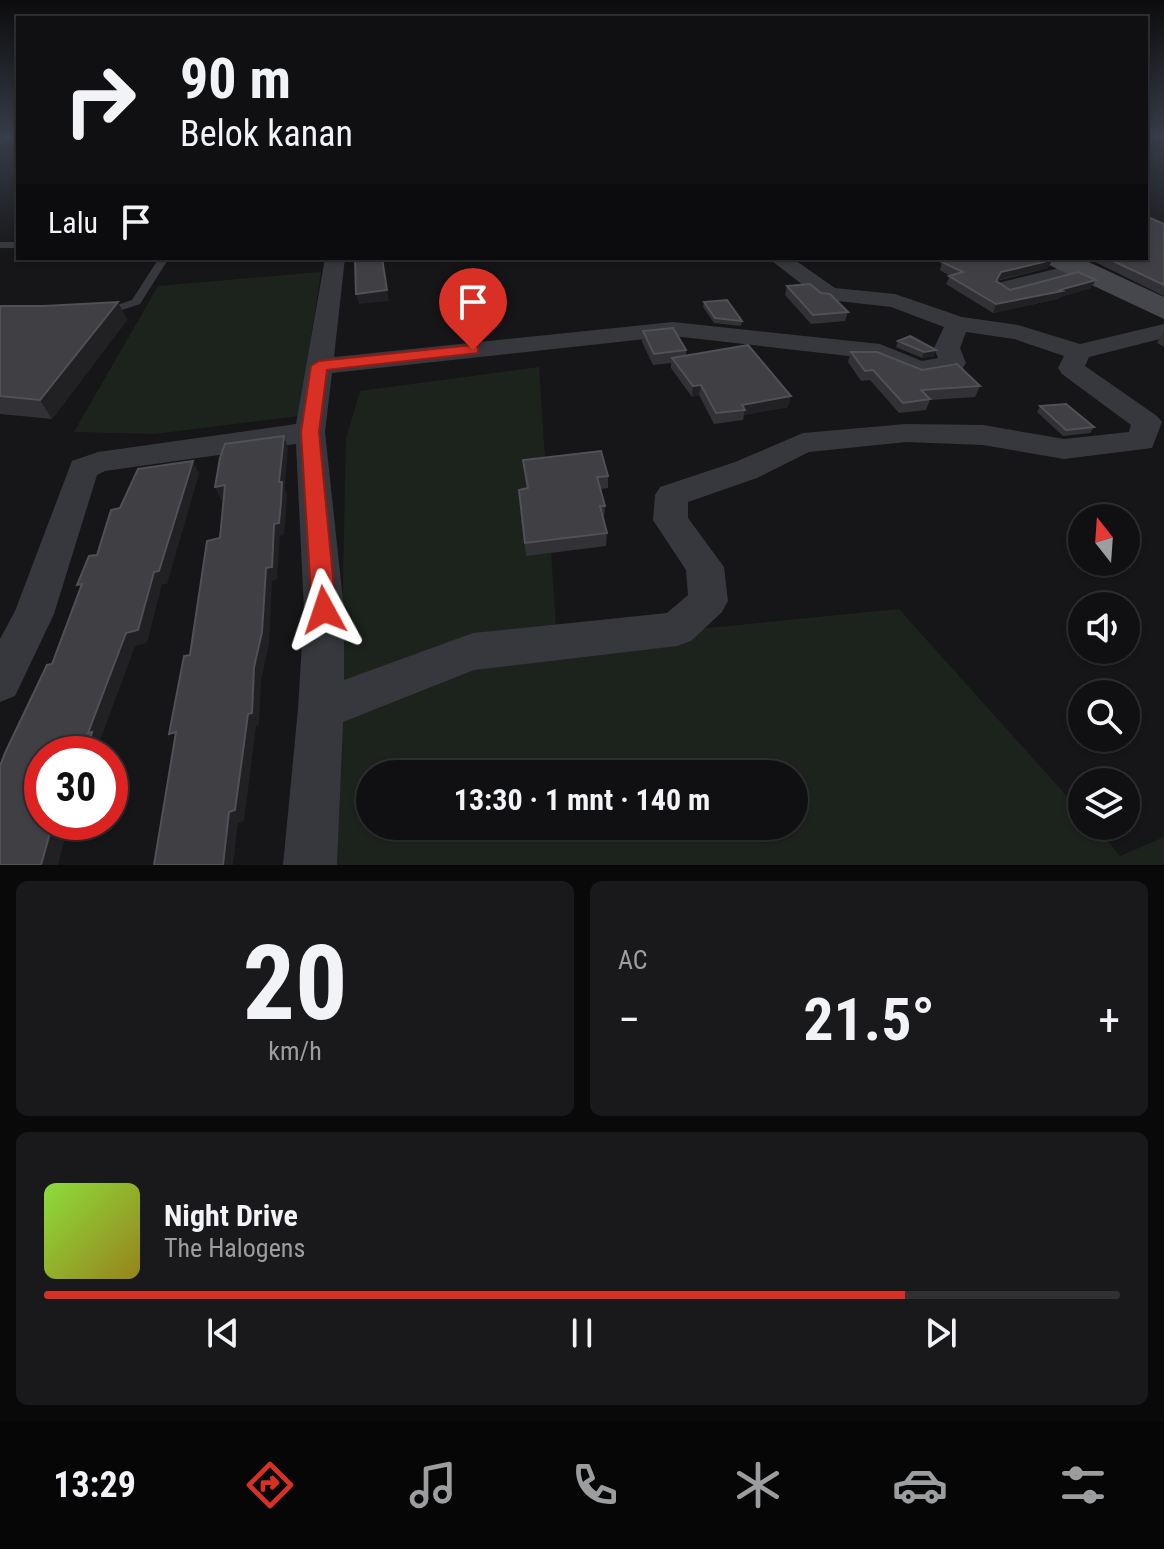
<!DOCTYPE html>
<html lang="id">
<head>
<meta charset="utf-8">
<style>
  :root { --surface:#101012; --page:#19191b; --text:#f1f3f6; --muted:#9c9d9f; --line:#303032; --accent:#d93025 }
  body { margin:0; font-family:"Roboto Condensed",sans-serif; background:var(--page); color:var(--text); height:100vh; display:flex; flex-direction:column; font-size:30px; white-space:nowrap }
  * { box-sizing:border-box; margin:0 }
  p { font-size:26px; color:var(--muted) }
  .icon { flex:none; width:44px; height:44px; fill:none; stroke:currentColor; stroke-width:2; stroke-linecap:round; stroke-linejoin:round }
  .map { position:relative; height:865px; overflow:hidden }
  .details { display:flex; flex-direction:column; gap:16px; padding:16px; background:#09090a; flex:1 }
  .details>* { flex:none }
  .guide { position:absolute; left:16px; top:16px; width:1132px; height:244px; border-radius:0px; box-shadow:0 2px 6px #0004,0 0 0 2px var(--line); background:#101012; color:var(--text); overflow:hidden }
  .needle { width:52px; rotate:343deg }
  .buttons { position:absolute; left:1068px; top:504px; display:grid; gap:16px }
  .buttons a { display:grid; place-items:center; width:72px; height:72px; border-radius:50%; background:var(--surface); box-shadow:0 2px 6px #0004,0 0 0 2px var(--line); font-size:40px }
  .speed { position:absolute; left:24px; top:736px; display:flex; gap:16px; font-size:40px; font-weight:700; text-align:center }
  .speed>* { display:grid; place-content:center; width:104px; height:104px; border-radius:50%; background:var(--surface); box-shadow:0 2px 6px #0004,0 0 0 2px var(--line); line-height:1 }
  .speed .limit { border:12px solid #d22; background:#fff; color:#111 }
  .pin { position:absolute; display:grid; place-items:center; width:68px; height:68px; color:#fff; margin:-82px -34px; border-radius:50% 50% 50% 0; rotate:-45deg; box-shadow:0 0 8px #0007 }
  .pin .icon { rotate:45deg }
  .me { position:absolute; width:88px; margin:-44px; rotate:355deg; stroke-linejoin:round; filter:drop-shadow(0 0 6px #0008) }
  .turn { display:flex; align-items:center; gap:28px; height:168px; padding:0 32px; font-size:36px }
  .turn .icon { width:104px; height:104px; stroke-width:2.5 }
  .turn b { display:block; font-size:56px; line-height:68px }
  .then { display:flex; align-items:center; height:76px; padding:0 32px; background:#0003; gap:16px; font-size:30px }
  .big { font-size:60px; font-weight:700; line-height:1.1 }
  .details .tile { flex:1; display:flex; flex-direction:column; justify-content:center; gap:12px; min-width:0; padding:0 28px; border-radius:12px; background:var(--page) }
  .details .dial { align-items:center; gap:0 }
  .dial b { font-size:104px; line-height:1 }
  .song { display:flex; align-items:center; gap:24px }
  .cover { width:96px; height:96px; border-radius:12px; background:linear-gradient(135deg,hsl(90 70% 55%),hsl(50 70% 35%)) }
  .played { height:8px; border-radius:4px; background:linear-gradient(90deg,var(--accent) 80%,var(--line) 80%) }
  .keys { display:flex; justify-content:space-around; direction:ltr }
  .heat { display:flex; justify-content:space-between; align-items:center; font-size:44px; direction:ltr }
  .details .tiles { flex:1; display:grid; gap:16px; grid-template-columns:1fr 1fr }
  .tile:last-child { grid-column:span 2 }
  .trip { position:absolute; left:356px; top:760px; width:452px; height:80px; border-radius:40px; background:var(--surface); box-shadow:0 2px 6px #0004,0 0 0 2px var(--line); font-weight:700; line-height:80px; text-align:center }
  .tabs { display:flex; height:128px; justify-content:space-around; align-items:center; background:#060607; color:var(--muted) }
  .tabs .icon { width:56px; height:56px }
  .tabs .active { color:var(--accent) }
  .tabs b { font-size:36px; color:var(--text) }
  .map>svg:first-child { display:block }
  .green { fill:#1c231d; fill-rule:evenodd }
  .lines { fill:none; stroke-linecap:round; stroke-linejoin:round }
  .lane { fill:#37383d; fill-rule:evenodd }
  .street { fill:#37383d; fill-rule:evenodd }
  .secondary { fill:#45474d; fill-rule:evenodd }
  .wall { fill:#323236 }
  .shaded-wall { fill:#212124 }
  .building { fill:#3f3f44; stroke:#4f5156; stroke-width:2 }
  .route { fill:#d93025; stroke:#8d1f18; stroke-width:2 }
</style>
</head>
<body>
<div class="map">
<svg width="1164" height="865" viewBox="0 0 1164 865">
  <rect width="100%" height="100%" fill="#161618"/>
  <path class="green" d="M321 272 299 416 154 434 74 432 158 286Z
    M539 367 557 643 899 609 1082 813V826H1094L1120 856 1164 837V865H337L346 439 360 391ZM370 774H794V826H370Z"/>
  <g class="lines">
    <path class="lane" d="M6 137H13L0 146V141Z
      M0 242H18V248H0Z
      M159 258H169L140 304 107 315H99V311L132 300Z"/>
    <path class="street" d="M325 258H345L334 357 673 322 880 344 922 361 938 358 934 348 944 327 891 307 821 299 768 258H792L835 288 895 294 962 317 1018 325 1080 344 1164 324V338L1089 357 1085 366 1157 416 1162 422 1152 448 1064 459 983 445 906 442 809 452 757 478 688 502V518L724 567 728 601 722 612 691 641 677 646 474 670 343 722 337 865H283L298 709 304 610 296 444 105 471 97 475 54 614 15 696 0 702V639L15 611 72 461 98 452 296 424ZM966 332 1014 339 1064 356 1058 368 1062 374 1131 425 1129 432 1064 439 983 425 906 424 803 433 735 462 660 487 655 495 653 520 686 570 688 595 667 613 473 633 344 680V610L325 432 332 373 673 336 875 359 919 377 962 369 966 363 960 348Z
      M1080 263 1091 269 1087 273 1006 295 995 288 998 283Z"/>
    <path class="secondary" d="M1043 258H1080L1164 297V319L1047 264Z"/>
  </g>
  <path class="wall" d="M1164 224V296L1087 258H1146Z
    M1052 260 1048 268 997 281 1010 290 1091 288 1060 297 1058 299 993 313 946 284 950 276 940 270 942 262Z
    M787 286 848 312 845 321 811 324 785 295Z
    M118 302 127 320 52 419 0 414V306H44Z
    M704 302 742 321 741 326 714 323 703 307Z
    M643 331 686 350V355L788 407 744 415 743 420 714 424 699 395 692 397 671 368V363L653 365 642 342Z
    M1163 333H1164V347L1157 343Z
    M898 341 934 356 922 358 896 347Z
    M851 352 922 370 980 386 975 397 930 400 926 410 899 413 870 380 861 381 848 362Z
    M1040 406 1094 427 1090 433 1063 436 1037 412Z
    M523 460 608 476V488L600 489 605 506 604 518H603L607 533 606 546 526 556 519 490 527 489Z"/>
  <path class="shaded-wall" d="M382 258 389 301 359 304 356 294Z
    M1052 260 1048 268 997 280 992 289 1001 272Z
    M1096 280 1091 288 1060 297 1058 299 993 313 996 304Z
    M118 302 127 320 52 419 40 400Z
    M936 350 934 356 922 358 924 352Z
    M701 385 699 395 692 397 693 386Z
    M791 396 788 407 744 415 745 410 742 405Z
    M284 436 288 448 285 488 287 494 286 514 284 535 280 536 277 579 272 581 269 645 261 680 259 725 256 726 244 821 238 823 233 865H223L229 812 254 667 266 568 274 524Z
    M193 461 199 474 167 584H162L147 643 135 646 100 741 103 744 100 754H86L88 733 126 633 154 572Z
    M225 485 231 498 221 500 215 487Z
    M53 822H74L69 823 58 865H41Z"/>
  <path class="building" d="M1146 216 1164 224V285L1107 258H1146Z
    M368 258H382L387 290 356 294 355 260Z
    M960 258H1050L1052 260 1001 272 996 281 1010 290 1078 272 1096 280 1059 290 1062 291 996 304 949 276 963 272 942 262Z
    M810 284 821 293 830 294 848 312 813 315 787 286Z
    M727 300 742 321 715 318 704 302Z
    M118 302 40 400 0 396V306H44Z
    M673 328 686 350 654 354 643 331Z
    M910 336 936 350 924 352 898 341Z
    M748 345 791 396 742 405 745 410 716 413 701 385 693 386 672 358Z
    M851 352H877L922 370 957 364 980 386 921 390 930 399 903 403 873 370 865 371Z
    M1066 404 1094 427 1066 430 1040 406Z
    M284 436 279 482H282L281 502 279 523 274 524 272 567 266 568 262 632 254 667 252 713 248 714 235 810 229 812 223 865H154L176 732 169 734 184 656 190 655 207 541 220 538 225 485 215 487 220 458 225 444Z
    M601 451 608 476 597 477 605 506H600L607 533 525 543 519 490 528 488 523 460Z
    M193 461 159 571 154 572 138 630 126 633 88 733 92 732 86 754H42V822H53L41 865H0V766L5 753 47 665 52 664 82 584 77 585 89 556 97 555 111 510 120 508 138 469Z"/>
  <linearGradient id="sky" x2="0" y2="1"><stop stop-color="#0c0c0d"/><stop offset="0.53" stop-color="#363c48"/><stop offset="1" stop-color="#363c48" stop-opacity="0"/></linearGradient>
  <rect width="1164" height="258" fill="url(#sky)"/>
  <path class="route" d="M473 345 478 347V353L327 370 319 432 336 610 333 618 324 620 316 618 312 610 301 432 311 366 319 361Z"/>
</svg>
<div class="buttons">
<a><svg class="needle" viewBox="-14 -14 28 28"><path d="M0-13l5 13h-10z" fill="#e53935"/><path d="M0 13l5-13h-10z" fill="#9c9d9f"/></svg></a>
<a><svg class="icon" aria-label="sound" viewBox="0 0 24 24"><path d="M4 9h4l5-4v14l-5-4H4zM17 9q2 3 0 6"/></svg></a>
<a><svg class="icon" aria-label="search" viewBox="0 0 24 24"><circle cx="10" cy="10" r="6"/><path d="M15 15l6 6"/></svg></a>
<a><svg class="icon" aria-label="layers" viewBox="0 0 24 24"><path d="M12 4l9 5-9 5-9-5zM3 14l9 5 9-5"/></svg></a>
</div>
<div class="speed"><div class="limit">30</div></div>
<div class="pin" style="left:473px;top:350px;background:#d93025"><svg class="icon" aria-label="arrive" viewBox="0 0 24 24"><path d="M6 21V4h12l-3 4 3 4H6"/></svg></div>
<svg class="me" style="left:324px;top:610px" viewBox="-20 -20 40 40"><path d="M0-17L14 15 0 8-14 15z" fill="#d93025" stroke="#fff" stroke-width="4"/></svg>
<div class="trip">13:30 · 1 mnt · 140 m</div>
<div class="guide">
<div class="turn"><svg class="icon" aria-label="right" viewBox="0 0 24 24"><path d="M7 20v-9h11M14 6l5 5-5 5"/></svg><div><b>90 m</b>Belok kanan</div></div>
<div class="then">Lalu<svg class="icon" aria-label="arrive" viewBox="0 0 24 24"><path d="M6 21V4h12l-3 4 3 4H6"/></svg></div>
</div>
</div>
<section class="details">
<div class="tiles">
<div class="tile dial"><b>20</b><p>km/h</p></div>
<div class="tile"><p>AC</p>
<div class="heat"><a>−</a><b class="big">21.5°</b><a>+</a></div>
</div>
<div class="tile">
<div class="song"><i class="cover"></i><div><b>Night Drive</b><p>The Halogens</p></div></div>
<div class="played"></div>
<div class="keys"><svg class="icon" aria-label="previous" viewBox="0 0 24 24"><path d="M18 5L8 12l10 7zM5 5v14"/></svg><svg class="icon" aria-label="pause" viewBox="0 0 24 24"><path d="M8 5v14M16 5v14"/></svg><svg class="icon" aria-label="next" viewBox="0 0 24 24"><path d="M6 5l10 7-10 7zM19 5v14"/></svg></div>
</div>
</div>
</section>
<nav class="tabs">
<b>13:29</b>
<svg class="icon active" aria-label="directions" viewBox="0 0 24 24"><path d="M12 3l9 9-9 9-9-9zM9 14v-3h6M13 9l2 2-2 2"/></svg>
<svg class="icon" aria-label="music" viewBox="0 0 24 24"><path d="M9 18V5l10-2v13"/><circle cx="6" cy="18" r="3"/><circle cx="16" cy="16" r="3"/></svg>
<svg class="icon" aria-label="phone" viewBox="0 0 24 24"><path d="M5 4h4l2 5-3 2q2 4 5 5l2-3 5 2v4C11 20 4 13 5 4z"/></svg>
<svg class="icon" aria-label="climate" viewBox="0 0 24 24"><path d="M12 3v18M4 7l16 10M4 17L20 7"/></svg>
<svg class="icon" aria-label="car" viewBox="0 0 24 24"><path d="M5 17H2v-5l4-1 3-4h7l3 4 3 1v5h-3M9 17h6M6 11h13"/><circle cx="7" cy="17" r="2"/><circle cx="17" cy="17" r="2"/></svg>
<svg class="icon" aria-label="filters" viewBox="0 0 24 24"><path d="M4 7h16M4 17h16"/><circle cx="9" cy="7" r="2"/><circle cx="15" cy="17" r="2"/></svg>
</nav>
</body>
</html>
